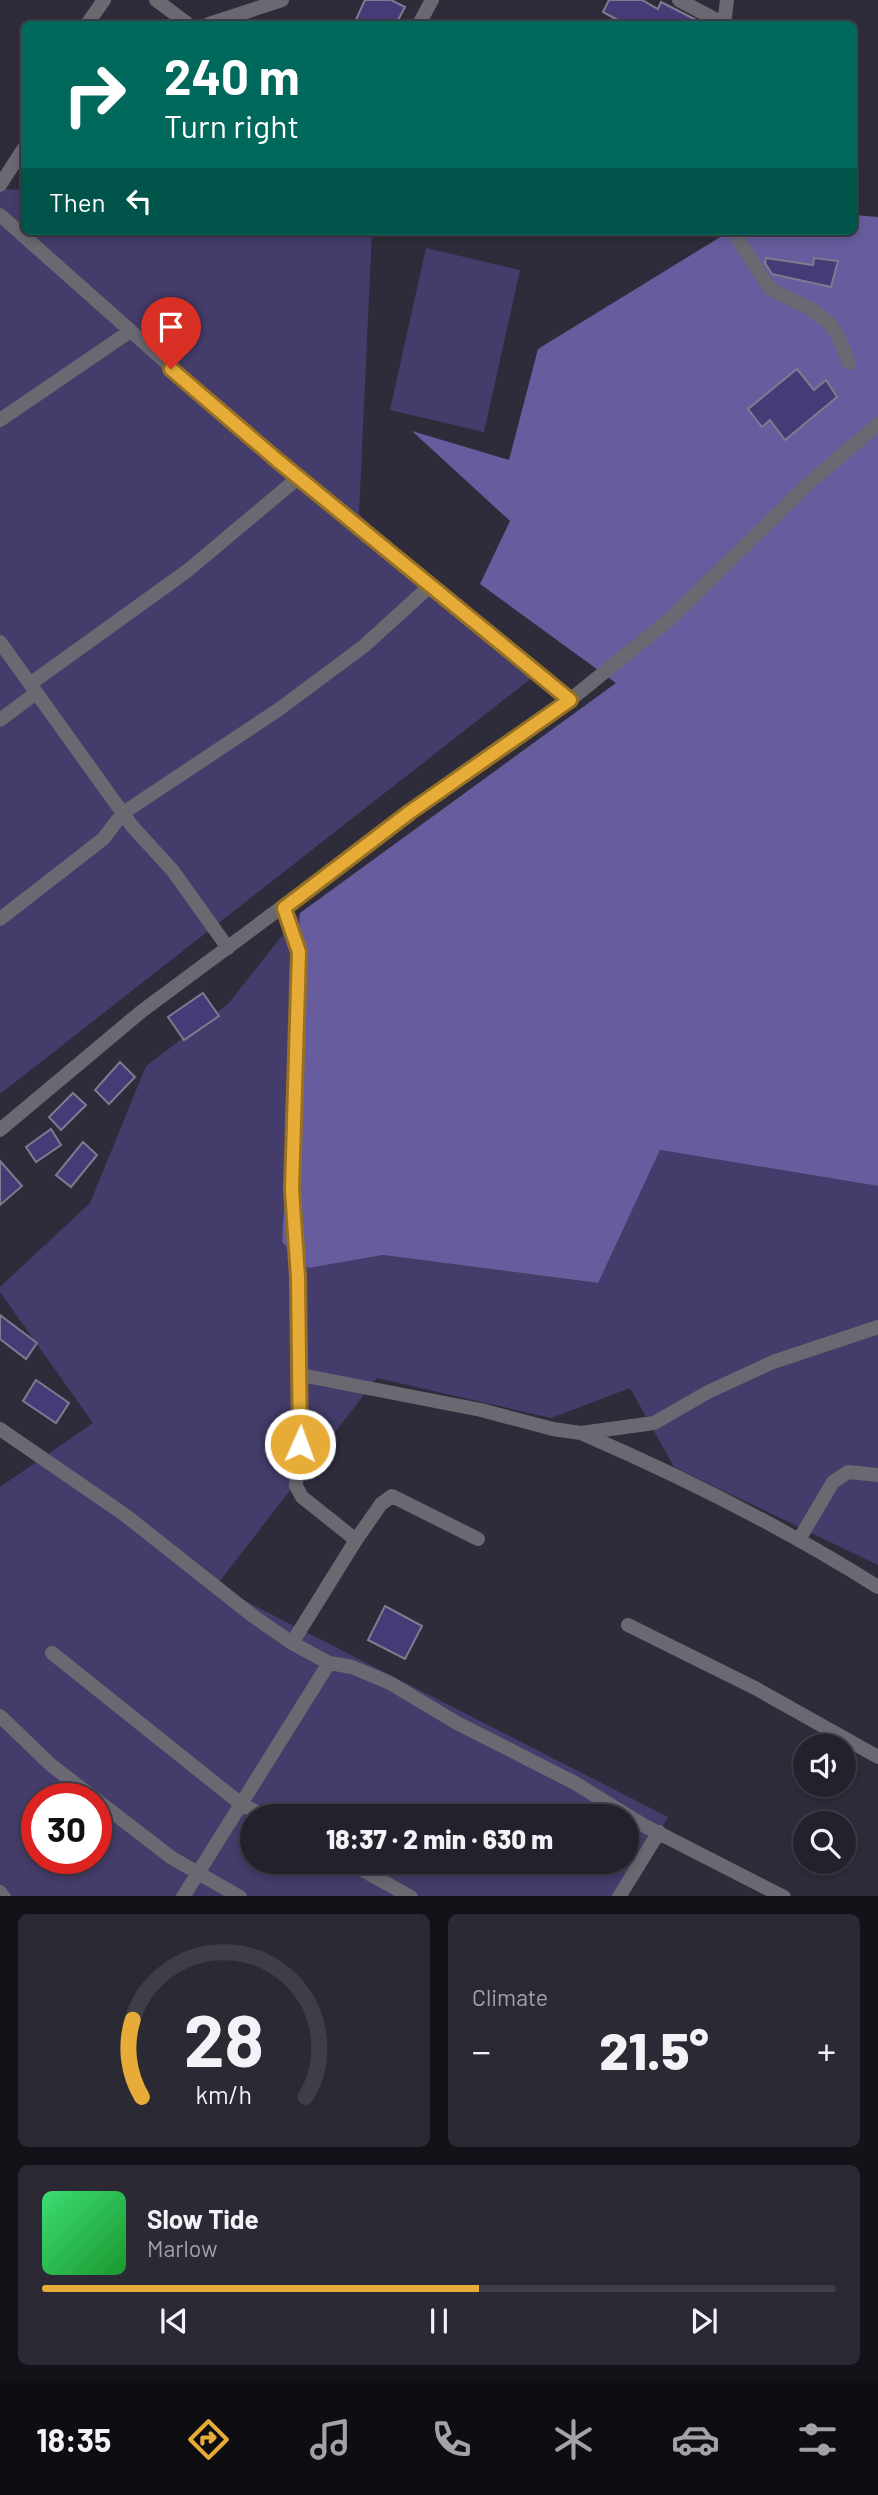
<!DOCTYPE html>
<html lang="en">
<head>
<meta charset="utf-8">
<style>
  :root { --surface:#22212c; --page:#2a2934; --text:#f1f3f6; --muted:#a2a3a9; --line:#3f3e48; --accent:#e7ac37 }
  body { margin:0; font-family:Barlow,sans-serif; background:var(--page); color:var(--text); height:100vh; display:flex; flex-direction:column; font-size:26px; white-space:nowrap }
  * { box-sizing:border-box; margin:0 }
  p { font-size:23px; color:var(--muted) }
  .icon { flex:none; width:38px; height:38px; fill:none; stroke:currentColor; stroke-width:2; stroke-linecap:round; stroke-linejoin:round }
  .map { position:relative; height:1896px; overflow:hidden }
  .details { display:flex; flex-direction:column; gap:18px; padding:18px; background:#131218; flex:1 }
  .details>* { flex:none }
  .hud { position:absolute; left:21px; top:21px; width:836px; height:214px; border-radius:10px; box-shadow:0 4px 10px #0003,0 0 0 2px var(--line); background:#00695c; color:#fff; overflow:hidden }
  .tools { position:absolute; left:793px; top:1734px; display:grid; gap:14px }
  .tools a { display:grid; place-items:center; width:63px; height:63px; border-radius:50%; background:var(--surface); box-shadow:0 4px 10px #0003,0 0 0 2px var(--line); font-size:35px }
  .speed { position:absolute; left:21px; top:1783px; display:flex; gap:14px; font-size:35px; font-weight:700; text-align:center }
  .speed>* { display:grid; place-content:center; width:91px; height:91px; border-radius:50%; background:var(--surface); box-shadow:0 4px 10px #0003,0 0 0 2px var(--line); line-height:1 }
  .speed .limit { border:10px solid #d22; background:#fff; color:#111 }
  .pin { position:absolute; display:grid; place-items:center; width:60px; height:60px; color:#fff; margin:-72px -30px; border-radius:50% 50% 50% 0; rotate:-45deg; box-shadow:0 0 7px #0007 }
  .pin .icon { rotate:45deg }
  .me { position:absolute; width:77px; margin:-38px; rotate:2deg; stroke-linejoin:round; filter:drop-shadow(0 0 5px #0008) }
  .turn { display:flex; align-items:center; gap:24px; height:147px; padding:0 28px; font-size:32px }
  .turn .icon { width:91px; height:91px; stroke-width:2.5 }
  .turn b { display:block; font-size:49px; line-height:60px }
  .then { display:flex; align-items:center; height:66px; padding:0 28px; background:#0003; gap:14px; font-size:26px }
  .big { font-size:52px; font-weight:800; line-height:1.1 }
  .details .tile { flex:1; display:flex; flex-direction:column; justify-content:center; gap:10px; min-width:0; padding:0 24px; border-radius:10px; background:var(--page) }
  .details .dial { align-items:center; gap:0 }
  .dial svg { height:182px; overflow:visible; fill:none; stroke:var(--line); stroke-width:7; stroke-linecap:round; text-anchor:middle }
  .dial text { fill:var(--text); stroke:none }
  .song { display:flex; align-items:center; gap:21px }
  .cover { width:84px; height:84px; border-radius:10px; background:linear-gradient(135deg,hsl(140 70% 55%),hsl(130 70% 35%)) }
  .played { height:7px; border-radius:4px; background:linear-gradient(90deg,var(--accent) 55%,var(--line) 55%) }
  .keys { display:flex; justify-content:space-around; direction:ltr }
  .heat { display:flex; justify-content:space-between; align-items:center; font-size:38px; direction:ltr }
  .details .tiles { flex:1; display:grid; gap:18px; grid-template-columns:1fr 1fr }
  .tile:last-child { grid-column:span 2 }
  .trip { position:absolute; left:240px; top:1804px; width:399px; height:70px; border-radius:35px; background:var(--surface); box-shadow:0 4px 10px #0003,0 0 0 2px var(--line); font-weight:800; line-height:70px; text-align:center }
  .tab-bar { display:flex; height:112px; justify-content:space-around; align-items:center; background:#0e0d12; color:var(--muted) }
  .tab-bar .icon { width:49px; height:49px }
  .tab-bar .selected { color:var(--accent) }
  .tab-bar b { font-size:32px; color:var(--text) }
  .map>svg:first-child { display:block }
  .green { fill:#443c6a; fill-rule:evenodd }
  .forest { fill:#675c9d }
  .building { fill:#463a77; stroke:#7d7c8e; stroke-width:2 }
  .lines { fill:none; stroke-linecap:round; stroke-linejoin:round }
  .minor { stroke:#6a6971; stroke-width:14 }
  .route-casing { stroke:#967024; stroke-width:18 }
  .route { stroke:#e7ac37; stroke-width:12 }
</style>
</head>
<body>
<div class="map">
<svg width="878" height="1897" viewBox="0 0 878 1897">
  <rect width="100%" height="100%" fill="#2e2c3b"/>
  <path class="green" d="M0 189 24 190V231H372L359 514 533 677 0 1094Z
    M426 248 520 270 484 432 390 410Z
    M300 913 282 1241 308 1267 383 1255 597 1283 660 1150 878 1186V1565L674 1467 630 1388 551 1418 377 1378 216 1586 668 1817 623 1896 0 1897V1487L93 1423 0 1292V1287L90 1203 146 1066 228 1004ZM37 1799H96V1858H37ZM252 1816H626V1862H252Z"/>
  <path class="forest" d="M854 215 878 217V1186L660 1150 598 1283 383 1255 308 1268 282 1242 300 913 616 683 480 584 510 521 412 431 509 460 538 349 730 231H854Z"/>
  <path class="building" d="M365 0H391L405 7 396 24H354Z
    M609 0H642L658 9 661 2 704 24H625L603 12Z
    M766 258 813 265 814 258 838 261 831 287 772 274 765 263Z
    M797 369 814 390 826 380 837 397 785 440 770 420 762 427 748 409Z
    M203 993 219 1016 184 1040 168 1017Z
    M120 1062 135 1077 109 1104 95 1090Z
    M73 1093 86 1105 61 1130 49 1117Z
    M51 1129 61 1145 36 1162 26 1147Z
    M83 1142 97 1155 71 1187 56 1175Z
    M0 1161 22 1186 0 1205Z
    M0 1315 37 1343 26 1359 0 1339Z
    M36 1380 69 1403 56 1423 23 1401Z
    M385 1606 422 1626 405 1659 368 1640Z"/>
  <g class="lines">
    <path class="minor" d="M156 0 188 24
      M679 0 724 24
      M87 24 104 0
      M209 24 282 0
      M419 24 432 0
      M724 24 727 0
      M0 185 24 148
      M0 215 256 442 570 700
      M733 231 770 289 811 309 830 324 839 338 849 363
      M0 420 129 332
      M0 642 132 826 173 871 228 948
      M30 684 187 571 298 478
      M0 720 36 693
      M284 908 299 952 292 1122 301 1400 296 1486 302 1497 356 1540 292 1643
      M0 919 103 839 123 813 278 710 364 646 430 586
      M0 1130 142 1011 410 812 570 700 670 619 810 482 878 424
      M301 1375 481 1410 553 1429 581 1433 654 1423 708 1392 773 1362 878 1327
      M0 1429 125 1515 253 1616 292 1643 329 1663 352 1667 390 1683 457 1723 575 1783 643 1825 784 1897
      M581 1433C685 1478 783 1527 878 1587
      M800 1538 833 1482 848 1472 878 1475
      M356 1540 381 1504 392 1496 478 1539
      M628 1625 755 1688 878 1757
      M52 1653 241 1804 265 1816
      M0 1716 51 1765 172 1858 240 1897
      M348 1862 411 1897
      M0 1892 4 1897
      M183 1897 329 1663
      M619 1897 659 1832"/>
  </g>
  <g class="lines">
    <g class="route-casing">
      <path id="route" d="M171 369 277 460 570 700 410 812 284 908 299 952 292 1190 298 1277 300 1444"/>
    </g>
    <use href="#route" class="route"/>
  </g>
</svg>
<div class="tools">
<a><svg class="icon" aria-label="sound" viewBox="0 0 24 24"><path d="M4 9h4l5-4v14l-5-4H4zM17 9q2 3 0 6"/></svg></a>
<a><svg class="icon" aria-label="search" viewBox="0 0 24 24"><circle cx="10" cy="10" r="6"/><path d="M15 15l6 6"/></svg></a>
</div>
<div class="speed"><div class="limit">30</div></div>
<div class="pin" style="left:171px;top:369px;background:#d93025"><svg class="icon" aria-label="arrive" viewBox="0 0 24 24"><path d="M6 21V4h12l-3 4 3 4H6"/></svg></div>
<svg class="me" style="left:300px;top:1444px" viewBox="-20 -20 40 40"><circle r="17" fill="#e7ac37" stroke="#fff" stroke-width="3"/><path d="M0-11L8 9 0 5-8 9z" fill="#fff"/></svg>
<div class="trip">18:37 · 2 min · 630 m</div>
<div class="hud">
<div class="turn"><svg class="icon" aria-label="right" viewBox="0 0 24 24"><path d="M7 20v-9h11M14 6l5 5-5 5"/></svg><div><b>240 m</b>Turn right</div></div>
<div class="then">Then<svg class="icon" aria-label="left" viewBox="0 0 24 24"><path d="M17 20v-9H6M10 6l-5 5 5 5"/></svg></div>
</div>
</div>
<section class="details">
<div class="tiles">
<div class="tile dial"><svg viewBox="0 0 100 80">
<path d="M14 69A42 42 0 1 1 86 69"/>
<path d="M14 69A42 42 0 0 1 10 35" stroke="#e7ac37"/>
<text x="50" y="56" font-size="32" font-weight="700">28</text>
<text x="50" y="72" font-size="11">km/h</text>
</svg></div>
<div class="tile"><p>Climate</p>
<div class="heat"><a>−</a><b class="big">21.5°</b><a>+</a></div>
</div>
<div class="tile">
<div class="song"><i class="cover"></i><div><b>Slow Tide</b><p>Marlow</p></div></div>
<div class="played"></div>
<div class="keys"><svg class="icon" aria-label="previous" viewBox="0 0 24 24"><path d="M18 5L8 12l10 7zM5 5v14"/></svg><svg class="icon" aria-label="pause" viewBox="0 0 24 24"><path d="M8 5v14M16 5v14"/></svg><svg class="icon" aria-label="next" viewBox="0 0 24 24"><path d="M6 5l10 7-10 7zM19 5v14"/></svg></div>
</div>
</div>
</section>
<nav class="tab-bar">
<b>18:35</b>
<svg class="icon selected" aria-label="directions" viewBox="0 0 24 24"><path d="M12 3l9 9-9 9-9-9zM9 14v-3h6M13 9l2 2-2 2"/></svg>
<svg class="icon" aria-label="music" viewBox="0 0 24 24"><path d="M9 18V5l10-2v13"/><circle cx="6" cy="18" r="3"/><circle cx="16" cy="16" r="3"/></svg>
<svg class="icon" aria-label="phone" viewBox="0 0 24 24"><path d="M5 4h4l2 5-3 2q2 4 5 5l2-3 5 2v4C11 20 4 13 5 4z"/></svg>
<svg class="icon" aria-label="climate" viewBox="0 0 24 24"><path d="M12 3v18M4 7l16 10M4 17L20 7"/></svg>
<svg class="icon" aria-label="car" viewBox="0 0 24 24"><path d="M5 17H2v-5l4-1 3-4h7l3 4 3 1v5h-3M9 17h6M6 11h13"/><circle cx="7" cy="17" r="2"/><circle cx="17" cy="17" r="2"/></svg>
<svg class="icon" aria-label="filters" viewBox="0 0 24 24"><path d="M4 7h16M4 17h16"/><circle cx="9" cy="7" r="2"/><circle cx="15" cy="17" r="2"/></svg>
</nav>
</body>
</html>
